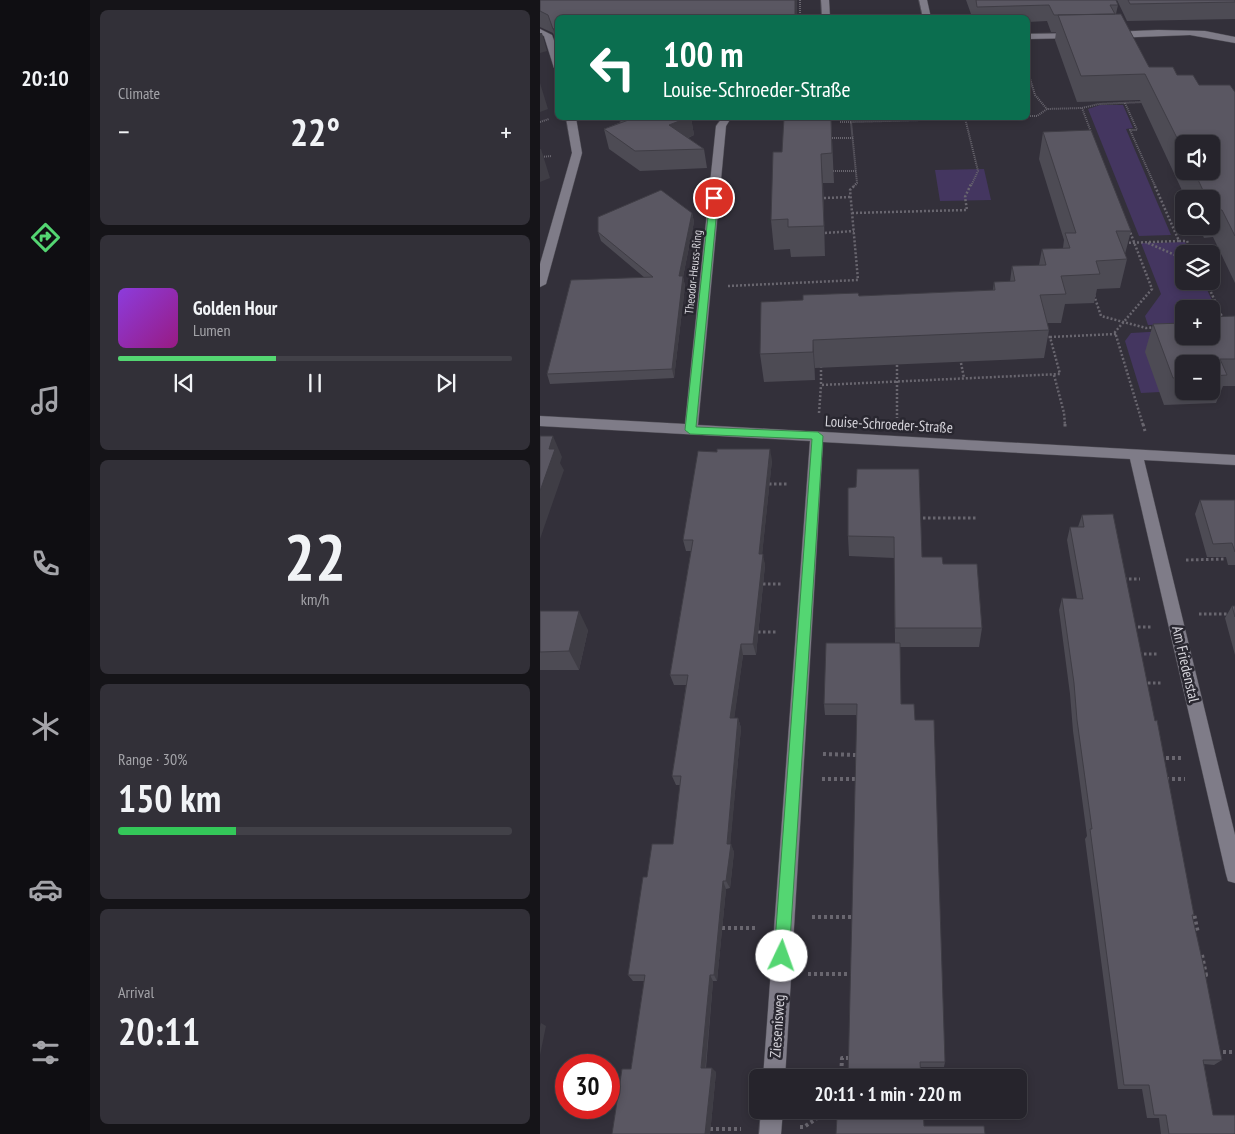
<!DOCTYPE html>
<html lang="en">
<head>
<meta charset="utf-8">
<style>
  :root { --surface:#26242c; --page:#323038; --text:#f1f3f6; --muted:#a4a4a9; --line:#424148; --accent:#54d672 }
  body { margin:0; font-family:"PT Sans Narrow",sans-serif; background:var(--page); color:var(--text); height:100vh; display:flex; flex-direction:column; font-size:19px; white-space:nowrap }
  * { box-sizing:border-box; margin:0 }
  p { font-size:16px; color:var(--muted) }
  .icon { flex:none; width:28px; height:28px; fill:none; stroke:currentColor; stroke-width:2; stroke-linecap:round; stroke-linejoin:round }
  .map { position:relative; flex:1; overflow:hidden }
  .side { display:flex; flex-direction:column; gap:10px; padding:10px; background:#151418; width:450px }
  .side>* { flex:none }
  .top-card { position:absolute; left:15px; top:15px; width:475px; height:105px; border-radius:8px; box-shadow:0 2px 8px #0003,0 0 0 1px var(--line); background:#0b6e4f; color:#fff; overflow:hidden }
  .buttons { position:absolute; left:635px; top:135px; display:grid; gap:10px }
  .buttons a { display:grid; place-items:center; width:45px; height:45px; border-radius:8px; background:var(--surface); box-shadow:0 2px 8px #0003,0 0 0 1px var(--line); font-size:25px }
  .speed { position:absolute; left:15px; top:1054px; display:flex; gap:10px; font-size:25px; font-weight:700; text-align:center }
  .speed>* { display:grid; place-content:center; width:65px; height:65px; border-radius:50%; background:var(--surface); box-shadow:0 2px 8px #0003,0 0 0 1px var(--line); line-height:1 }
  .speed .limit { border:8px solid #d22; background:#fff; color:#111 }
  .pin { position:absolute; display:grid; place-items:center; width:42px; height:42px; color:#fff; margin:-21px; border:2px solid #fff; border-radius:50%; box-shadow:0 1px 5px #0007 }
  .me { position:absolute; width:55px; margin:-28px; rotate:3deg; stroke-linejoin:round; filter:drop-shadow(0 0 4px #0008) }
  .turn { display:flex; align-items:center; gap:18px; height:105px; padding:0 25px; font-size:22px }
  .turn .icon { width:65px; height:65px; stroke-width:2.5 }
  .turn b { display:block; font-size:35px; line-height:42px }
  .big { font-size:38px; font-weight:800; line-height:1.1 }
  .side .widget { flex:1; display:flex; flex-direction:column; justify-content:center; gap:8px; min-width:0; padding:0 18px; border-radius:8px; background:var(--page) }
  .side .dial { align-items:center; gap:0 }
  .dial b { font-size:65px; line-height:1 }
  .song { display:flex; align-items:center; gap:15px }
  .cover { width:60px; height:60px; border-radius:8px; background:linear-gradient(135deg,hsl(270 70% 55%),hsl(310 70% 35%)) }
  .played { height:5px; border-radius:2px; background:linear-gradient(90deg,var(--accent) 40%,var(--line) 40%) }
  .keys { display:flex; justify-content:space-around; direction:ltr }
  .heat { display:flex; justify-content:space-between; align-items:center; font-size:28px; direction:ltr }
  .charge { height:8px; border-radius:4px; background:linear-gradient(90deg,#34c759 30%,var(--line) 0) }
  .trip { position:absolute; left:209px; top:1069px; width:278px; height:50px; border-radius:8px; background:var(--surface); box-shadow:0 2px 8px #0003,0 0 0 1px var(--line); font-weight:800; line-height:50px; text-align:center }
  main { display:flex; flex:1; min-height:0 }
  .menu { display:flex; flex-direction:column; width:90px; justify-content:space-around; align-items:center; background:#0f0e12; color:var(--muted) }
  .menu .icon { width:35px; height:35px }
  .menu .selected { color:var(--accent) }
  .menu b { font-size:22px; color:var(--text) }
  .map>svg:first-child { display:block }
  .green { fill:#443660 }
  .lines { fill:none; stroke-linecap:round; stroke-linejoin:round }
  .lane-casing { stroke:#4f4d55; stroke-width:1 }
  .street-casing { stroke:#4f4d55; stroke-width:1 }
  .path-far3 { stroke:#69666f; stroke-width:2; stroke-dasharray:1 1; stroke-linecap:butt }
  .path-far2 { stroke:#69666f; stroke-width:2.5; stroke-dasharray:2 2; stroke-linecap:butt }
  .path-far1 { stroke:#69666f; stroke-width:3; stroke-dasharray:2.5 2.5; stroke-linecap:butt }
  .path { stroke:#69666f; stroke-width:4; stroke-dasharray:3 3; stroke-linecap:butt }
  .lane { fill:#7f7c88; fill-rule:evenodd }
  .street { fill:#7f7c88; fill-rule:evenodd }
  .wall { fill:#4d4b54; fill-rule:evenodd }
  .shaded-wall { fill:#3f3d45 }
  .building { fill:#5a5762; stroke:#3f3d45 }
  .route { fill:#54d672; stroke:#378b4a }
  .labels { text-anchor:middle; dominant-baseline:central; stroke-width:5; stroke-linejoin:round; paint-order:stroke }
  .far-street-label { font-size:12px; fill:#d6d4db; stroke:#292730 }
  .street-label { font-size:15px; fill:#d6d4db; stroke:#292730 }
</style>
</head>
<body>
<main>
<nav class="menu">
<b>20:10</b>
<svg class="icon selected" aria-label="directions" viewBox="0 0 24 24"><path d="M12 3l9 9-9 9-9-9zM9 14v-3h6M13 9l2 2-2 2"/></svg>
<svg class="icon" aria-label="music" viewBox="0 0 24 24"><path d="M9 18V5l10-2v13"/><circle cx="6" cy="18" r="3"/><circle cx="16" cy="16" r="3"/></svg>
<svg class="icon" aria-label="phone" viewBox="0 0 24 24"><path d="M5 4h4l2 5-3 2q2 4 5 5l2-3 5 2v4C11 20 4 13 5 4z"/></svg>
<svg class="icon" aria-label="climate" viewBox="0 0 24 24"><path d="M12 3v18M4 7l16 10M4 17L20 7"/></svg>
<svg class="icon" aria-label="car" viewBox="0 0 24 24"><path d="M5 17H2v-5l4-1 3-4h7l3 4 3 1v5h-3M9 17h6M6 11h13"/><circle cx="7" cy="17" r="2"/><circle cx="17" cy="17" r="2"/></svg>
<svg class="icon" aria-label="filters" viewBox="0 0 24 24"><path d="M4 7h16M4 17h16"/><circle cx="9" cy="7" r="2"/><circle cx="15" cy="17" r="2"/></svg>
</nav>
<section class="side">
<div class="widget"><p>Climate</p>
<div class="heat"><a>−</a><b class="big">22°</b><a>+</a></div>
</div>
<div class="widget">
<div class="song"><i class="cover"></i><div><b>Golden Hour</b><p>Lumen</p></div></div>
<div class="played"></div>
<div class="keys"><svg class="icon" aria-label="previous" viewBox="0 0 24 24"><path d="M18 5L8 12l10 7zM5 5v14"/></svg><svg class="icon" aria-label="pause" viewBox="0 0 24 24"><path d="M8 5v14M16 5v14"/></svg><svg class="icon" aria-label="next" viewBox="0 0 24 24"><path d="M6 5l10 7-10 7zM19 5v14"/></svg></div>
</div>
<div class="widget dial"><b>22</b><p>km/h</p></div>
<div class="widget"><p>Range · 30%</p><b class="big">150 km</b><div class="charge"></div></div>
<div class="widget"><p>Arrival</p><b class="big">20:11</b></div>
</section>
<div class="map">
<svg width="695" height="1134" viewBox="0 0 695 1134">
  <rect width="100%" height="100%" fill="#33303a"/>
  <path class="green" d="M560 105H583L593 128 586 129 631 235 599 236 548 109Z
    M444 169 451 200 400 201 395 170Z
    M645 242 651 254H644V281H663L682 322 671 323V309H644V324L608 325 605 316 621 294 601 243Z
    M644 330V336H671L680 334 644 345 620 392 601 393 585 341 591 333Z"/>
  <g class="lines">
    <g class="lane-casing">
      <path id="lane" d="M281 0H289L290 18H282Z
        M379 0H387L391 18H383Z"/>
    </g>
    <g class="street-casing">
      <path id="street" d="M0 29 12 35 18 52V71L14 68 4 36 0 34Z
        M618 30 665 31 695 37V43L650 35 572 38 568 35 572 32Z
        M534 33 538 36 537 38 488 39V34Z
        M26 118H36L42 153 6 284 0 287V264L32 153Z
        M182 118H191L186 126 158 425 695 455V465L604 460 695 835V883L688 881 686 874 590 459 283 442 245 1078H223L270 441 0 426V416L145 424 176 126Z
        M221 1110H243L241 1134H219Z"/>
    </g>
    <path class="path-far3" d="M260 0V18
      M488 72 495 95 507 109
      M585 103 597 130H590L615 186
      M542 108 559 104 603 102
      M488 116H497L507 109 542 108 551 132
      M300 118V122H311
      M425 118 438 171 431 186
      M0 122 9 119
      M292 138H313
      M0 157 12 156
      M293 171H316
      M314 186 317 183 311 122 453 118"/>
    <path class="path-far2" d="M284 198 311 197
      M312 213 427 210 425 197 431 184
      M589 229 612 289 575 332 603 425
      M285 233 314 231
      M639 241H647L653 254
      M585 243 639 241 614 184
      M608 243 644 259
      M666 281 683 319
      M188 286 318 280 310 190 316 184
      M554 295 561 316 606 328 616 327
      M510 337 576 334
      M421 363 424 378
      M357 365V418
      M281 366V385L520 374 510 337H505
      M514 375 524 413 525 425
      M279 413 281 385"/>
    <path class="path-far1" d="M525 424V428
      M603 424 605 431
      M229 484H249
      M383 518H436
      M646 560 686 559
      M584 579H600
      M223 584H242
      M659 614H695
      M593 627H611
      M218 632H238
      M599 654H618
      M603 683H622"/>
    <path class="path" d="M283 754 317 755
      M620 758H642
      M282 779H316
      M626 779H645
      M650 913 654 914 658 933
      M272 917H316
      M182 928H215
      M662 955 666 975 662 974
      M268 974H315
      M677 1052H695
      M301 1078 302 1058H312
      M260 1127H264L289 1110
      M170 1129H201"/>
    <use href="#lane" class="lane"/>
    <use href="#street" class="street"/>
  </g>
  <path class="wall" d="M0 0H257V18H18V45L13 33 0 27Z
    M426 0H576L578 5 576 14 609 67 637 75 659 85 695 92V283L673 237 664 238 659 226H671V199H646L600 100 537 102 515 40 516 32H511L507 21 488 22V18H435L434 14H431ZM644 144 671 171H644Z
    M577 0H695V19L587 21Z
    M74 118H151L154 135 148 138 164 149 167 168 100 171 69 149 64 129 81 122Z
    M291 118 294 183H283L285 256 251 257 250 249 234 250 231 220Z
    M503 132 591 231 585 254 587 259 580 288 557 289 554 303 525 304 521 323H507L509 330 504 358 275 368V380L224 382 220 354 263 300 319 296 453 290 454 282H470L472 266 499 265 502 249 523 248 524 240 499 159Z
    M152 213 154 222 143 277 145 286 134 378 10 384 7 374 105 278 61 241 58 232Z
    M695 316V386H683L676 403 624 405 605 352 613 324 644 336ZM644 364H671V391H644Z
    M232 460 222 554 225 565 216 655H203L194 718H198L201 728 190 844 194 852 190 888 186 889 177 981H173L166 1068 176 1072 170 1134H72L91 1069 104 981H93L88 975 107 877 133 844 140 785H136L132 776 146 685H134L130 675 151 551H146L143 540Z
    M308 488 382 557 442 628 439 647H360L361 704 375 720 405 1062 404 1067H380L316 715H285L284 704 355 643 354 558 309 556 308 536Z
    M660 500H695V565H688L686 557H667L655 514Z
    M542 515 654 915 652 917 682 1060 674 1065 664 1064 673 1115 695 1134H621L619 1118H607L602 1089H578L545 839 547 836 533 731 530 694 519 610 522 598 537 599 527 540 530 527H538Z
    M692 606H695V655L685 618Z
    M0 611 48 630 39 670H0Z"/>
  <path class="shaded-wall" d="M255 0H257V18H255Z
    M18 27V44L13 29Z
    M0 33H2L7 51 0 53Z
    M0 83 8 109 0 112Z
    M147 118H151L154 135 132 144 129 125Z
    M0 149H1L10 178 0 182Z
    M281 154 283 183 285 256 284 226Z
    M152 213 154 222 143 277 145 286 134 378 132 369 139 276Z
    M273 340 275 368V380L273 352Z
    M13 436 22 457 20 463 24 470 0 539V491L9 449Z
    M230 449 232 460 221 565 219 554Z
    M223 554 225 565 216 655 213 644Z
    M39 611 48 630 39 670 29 651Z
    M201 644 203 655 193 728 190 718Z
    M198 718 201 728 190 848 191 844 194 852 190 888 186 881 187 844Z
    M183 881 186 889 177 981 174 975Z
    M170 975 173 981 165 1072 161 1068Z
    M1 1023 6 1026 0 1055V1027Z
    M172 1068 176 1072 170 1134H165Z"/>
  <path class="building" d="M0 0H255V17L18 18V27L13 29 8 15 0 11Z
    M436 0H576L578 5H570L575 14 514 15 509 5 437 7Z
    M588 0H695V2L590 4Z
    M581 14 609 67H633L637 75H653L659 85H690L695 92V236L682 210H673L671 207V199H667L654 171H671V144H644V152L605 74 541 76 518 15Z
    M94 118H147L129 125 164 149 95 151 64 129Z
    M244 118H291L292 153 281 154 284 226 248 227V219L231 220 233 152H242Z
    M551 130 591 231H576L587 259 556 261 560 274 521 276 526 294 500 295 509 330 273 340V352L220 354 221 302 263 300V295L318 293 319 296 455 290 454 282 475 281 472 266 506 265 502 249 530 248 525 233H536L503 132Z
    M121 190 152 213 139 276H143L132 369 7 374 31 280 113 277 58 232V217Z
    M695 316V359H680L687 375 671 376V364H644V377L633 378 613 324 644 323V336H671V317Z
    M0 436H13L9 449H15L0 491Z
    M177 449H230L219 554H223L213 644H201L190 718H198L187 844H191L186 881H183L174 975H170L161 1068H172L165 1134H72L82 1069H91L105 975H88L103 877H107L112 844H133L141 776H132L148 675H130L153 540H143L158 451 177 452Z
    M317 469H379L382 557H402L403 564H437L442 628H355L354 537 308 536V488L316 487Z
    M660 500H695V552L692 543 673 544Z
    M573 514 615 721 617 720 654 915H652L664 968 682 1060H663L673 1115H695V1134H629L626 1115H614L609 1085H584L550 829H552L537 720 534 683 522 598 543 599 530 527H544L542 515Z
    M692 606H695V617Z
    M0 611H39L29 651 0 652Z
    M286 643H360L361 704H374L375 720H394L405 1062H380L381 1078H308L317 704H284Z
    M308 1110H383L384 1126H444L445 1134H296L297 1116H308Z"/>
  <path class="route" d="M174 195 178 198 156 427 278 432 283 436 249 956 247 961 242 963 236 961 234 956 272 439 150 434 145 430 170 198Z"/>
  <g class="labels">
    <g class="far-street-label">
      <text transform="translate(153 272) rotate(-84)">Theodor-Heuss-Ring</text>
    </g>
    <g class="street-label">
      <text transform="translate(349 424) rotate(3)">Louise-Schroeder-Straße</text>
      <text transform="translate(646 664) rotate(77)">Am Friedenstal</text>
      <text transform="translate(237 1026) rotate(-86)">Ziesenisweg</text>
    </g>
  </g>
</svg>
<div class="buttons">
<a><svg class="icon" aria-label="sound" viewBox="0 0 24 24"><path d="M4 9h4l5-4v14l-5-4H4zM17 9q2 3 0 6"/></svg></a>
<a><svg class="icon" aria-label="search" viewBox="0 0 24 24"><circle cx="10" cy="10" r="6"/><path d="M15 15l6 6"/></svg></a>
<a><svg class="icon" aria-label="layers" viewBox="0 0 24 24"><path d="M12 4l9 5-9 5-9-5zM3 14l9 5 9-5"/></svg></a>
<a>+</a>
<a>−</a>
</div>
<div class="speed"><div class="limit">30</div></div>
<div class="pin" style="left:174px;top:198px;background:#d93025"><svg class="icon" aria-label="arrive" viewBox="0 0 24 24"><path d="M6 21V4h12l-3 4 3 4H6"/></svg></div>
<svg class="me" style="left:242px;top:956px" viewBox="-20 -20 40 40"><circle r="19" fill="#fff"/><path d="M0-13L10 11 0 6-10 11z" fill="#54d672"/></svg>
<div class="trip">20:11 · 1 min · 220 m</div>
<div class="top-card">
<div class="turn"><svg class="icon" aria-label="left" viewBox="0 0 24 24"><path d="M17 20v-9H6M10 6l-5 5 5 5"/></svg><div><b>100 m</b>Louise-Schroeder-Straße</div></div>
</div>
</div>
</main>
</body>
</html>
